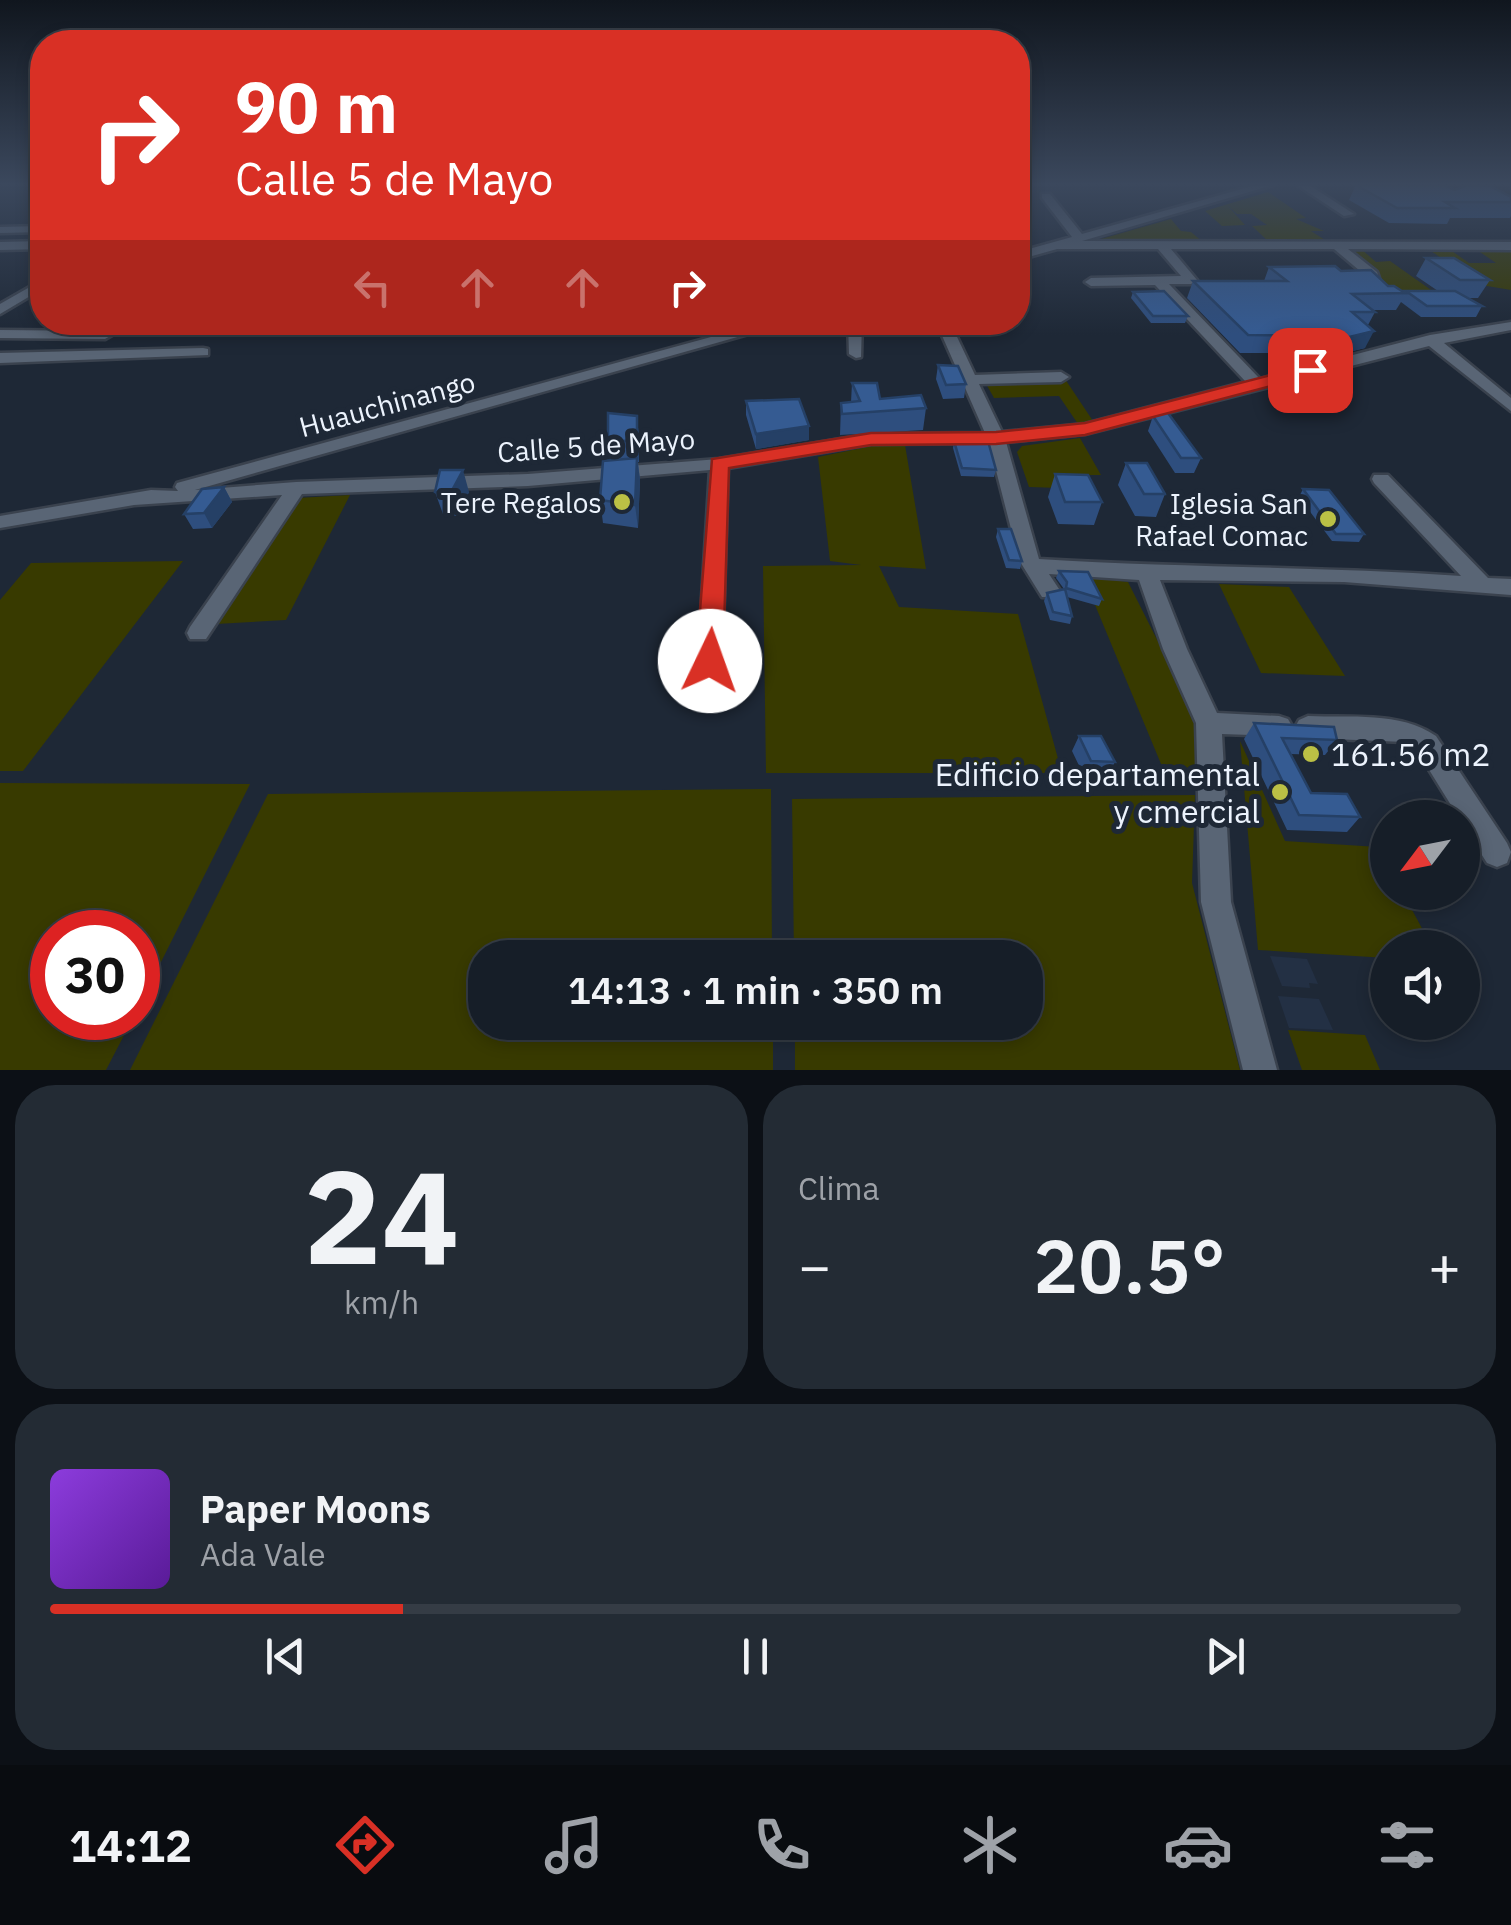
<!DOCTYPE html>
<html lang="es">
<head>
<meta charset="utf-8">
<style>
  :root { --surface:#161e28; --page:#232b34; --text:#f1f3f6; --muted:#9ea2a8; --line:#353c45; --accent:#d93025 }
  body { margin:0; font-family:"IBM Plex Sans",sans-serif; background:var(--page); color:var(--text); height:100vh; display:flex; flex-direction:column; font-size:38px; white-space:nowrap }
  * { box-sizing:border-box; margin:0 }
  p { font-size:32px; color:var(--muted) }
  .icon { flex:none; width:55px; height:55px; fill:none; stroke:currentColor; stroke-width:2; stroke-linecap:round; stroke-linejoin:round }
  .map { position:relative; height:1070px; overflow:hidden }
  .panel { display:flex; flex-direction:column; gap:15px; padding:15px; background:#0c1016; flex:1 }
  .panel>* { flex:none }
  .hud { position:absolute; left:30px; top:30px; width:1000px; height:305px; border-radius:40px; box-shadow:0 5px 15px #0003,0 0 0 2px var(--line); background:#d93025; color:#fff; overflow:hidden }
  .needle { width:65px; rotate:238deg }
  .tools { position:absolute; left:1370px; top:800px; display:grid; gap:20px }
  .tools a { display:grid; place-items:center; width:110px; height:110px; border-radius:50%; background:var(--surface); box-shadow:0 5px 15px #0003,0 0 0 2px var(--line); font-size:50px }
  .speed { position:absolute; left:30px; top:910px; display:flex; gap:20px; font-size:50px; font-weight:700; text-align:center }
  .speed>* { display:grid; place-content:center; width:130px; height:130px; border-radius:50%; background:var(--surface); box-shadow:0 5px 15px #0003,0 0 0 2px var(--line); line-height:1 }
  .speed .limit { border:15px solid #d22; background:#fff; color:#111 }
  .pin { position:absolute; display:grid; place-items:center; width:85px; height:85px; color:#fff; margin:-42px; border-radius:20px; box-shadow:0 5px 15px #0006 }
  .me { position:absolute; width:110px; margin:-55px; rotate:3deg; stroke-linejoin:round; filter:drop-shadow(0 0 8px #0008) }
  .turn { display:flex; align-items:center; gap:35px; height:210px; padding:0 40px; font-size:45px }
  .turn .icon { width:130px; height:130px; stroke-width:2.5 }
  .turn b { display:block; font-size:70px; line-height:85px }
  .lanes { display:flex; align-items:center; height:95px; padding:0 40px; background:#0003; justify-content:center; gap:50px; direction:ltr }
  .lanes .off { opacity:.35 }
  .big { font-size:75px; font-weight:600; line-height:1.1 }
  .panel .widget { flex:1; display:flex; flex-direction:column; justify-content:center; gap:15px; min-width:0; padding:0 35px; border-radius:40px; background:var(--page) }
  .panel .dial { align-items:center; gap:0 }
  .dial b { font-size:130px; line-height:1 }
  .song { display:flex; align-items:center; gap:30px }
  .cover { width:120px; height:120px; border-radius:15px; background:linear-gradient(135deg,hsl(270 70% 55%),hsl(270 70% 35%)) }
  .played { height:10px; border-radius:5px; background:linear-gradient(90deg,var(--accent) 25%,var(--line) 25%) }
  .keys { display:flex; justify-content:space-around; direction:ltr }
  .heat { display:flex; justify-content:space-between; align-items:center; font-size:55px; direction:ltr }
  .panel .tiles { flex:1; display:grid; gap:15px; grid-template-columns:1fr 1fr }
  .widget:last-child { grid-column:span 2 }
  .trip { position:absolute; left:468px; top:940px; width:575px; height:100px; border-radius:40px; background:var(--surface); box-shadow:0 5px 15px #0003,0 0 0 2px var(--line); font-weight:600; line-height:100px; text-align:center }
  .dock { display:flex; height:160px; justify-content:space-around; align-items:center; background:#090c10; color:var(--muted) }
  .dock .icon { width:70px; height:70px }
  .dock .selected { color:var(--accent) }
  .dock b { font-size:45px; color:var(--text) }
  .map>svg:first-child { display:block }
  .built { fill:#233044 }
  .green { fill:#383a00 }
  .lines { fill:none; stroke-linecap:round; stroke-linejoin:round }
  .minor-casing { stroke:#3a424e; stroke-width:5 }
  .minor { fill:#596575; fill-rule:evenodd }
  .wall { fill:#2e4e7e }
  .shaded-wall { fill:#254066 }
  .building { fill:#355b92; stroke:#254066; stroke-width:2.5 }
  .route { fill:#d93025; stroke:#8d1f18; stroke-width:2.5 }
  .poi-dot { fill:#bbc045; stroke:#1e2836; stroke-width:4 }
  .labels { text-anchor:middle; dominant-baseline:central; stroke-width:10; stroke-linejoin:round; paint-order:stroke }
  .street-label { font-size:28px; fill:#ecf3fd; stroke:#1e2836 }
  .poi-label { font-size:28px; fill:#ecf3fd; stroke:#1e2836; text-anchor:end }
  .near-poi-label { font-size:32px; fill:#ecf3fd; stroke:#1e2836; text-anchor:start }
</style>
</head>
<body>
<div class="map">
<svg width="1511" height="1070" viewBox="0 0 1511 1070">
  <rect width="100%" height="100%" fill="#1e2836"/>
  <path class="built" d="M1270 956 1307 959 1318 984 1309 983 1310 988 1282 986Z
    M1278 996 1319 999 1333 1030 1289 1028Z"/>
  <path class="green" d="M1268 192 1306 218 1296 219 1324 231H1311L1328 242 1267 240 1252 226 1267 225 1251 214H1237L1227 205 1245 225 1222 226 1205 211Z
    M1171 219 1181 231 1191 232 1203 242 1087 243Z
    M1345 249H1361L1376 262 1390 261 1434 292 1380 291Z
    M1428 249H1449L1469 263H1496L1477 250H1511V290L1481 285Z
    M1065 379 1095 424H1078L1059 396 994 398 985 382Z
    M1080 438 1101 475H1085L1091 489 1029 487 1017 452 1022 446Z
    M905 445 926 569 879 566 899 607 1018 614 1062 773H766L763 566 861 565 830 561 818 457 872 446Z
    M350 495 286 620 216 624 297 498Z
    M183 561 23 771H0V600L31 563Z
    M1083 576 1128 582 1197 719 1200 778 1166 776Z
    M1219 584 1289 587 1345 676 1261 673Z
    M1240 741 1285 841 1378 847 1387 865 1388 892 1403 893 1432 947 1388 948 1387 958 1258 950Z
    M0 783 250 784 138 1008V932H52V1018H133L106 1070H0Z
    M771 789 772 957 485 958V1022L773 1023V1070H130L268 794Z
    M1195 795 1192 883 1240 1070H795V1023L1025 1022V958L794 957 792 799Z
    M1288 1030 1365 1035 1380 1070H1302Z"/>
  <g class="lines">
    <g class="minor-casing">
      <path id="minor" d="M1256 185H1273L1082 241 1511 242V250L1348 249 1377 272 1383 290 1376 294 1369 290 1366 276 1334 249H1171L1197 280 1191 284H1169L1260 379 1430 335 1511 322V330L1444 343 1511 398V411L1429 346 1085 434 1006 442 1039 559C1180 568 1320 566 1461 576L1374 483 1372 479 1374 475H1388L1488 578 1511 579V595L1344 582 1160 580 1187 649 1217 713 1279 716 1288 719 1292 726 1288 733 1279 736 1222 734 1231 902 1277 1070H1243L1201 902 1196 723 1163 649 1139 580 1049 574 1061 592 1058 597H1042L1019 560 989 443 871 444 728 468 722 661 718 667 710 670 702 667 698 661 710 470 528 486 302 494 206 639H190L187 633 190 627 282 495 134 505 0 528V516L151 490 178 491 175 487 177 483 766 322H791L195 490 296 482 528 474 719 459 871 434 985 433 936 322H950L975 375 1061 372 1069 377 1061 382 979 384 1002 432 1085 424 1246 382 1155 285 1091 286 1085 282 1091 278 1181 276 1158 249H1057L1018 260V252L1072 237 1042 198V194H1050L1082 234Z
        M1297 185H1309L1354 214 1344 216Z
        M42 226V232L0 233V227Z
        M42 241V249L0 250V242Z
        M42 280V289L0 314V304Z
        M848 322H862L861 357 856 358 849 354Z
        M0 330 105 331 112 335 105 339 0 338Z
        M203 348 208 349V355L0 363V353Z
        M1308 716C1350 718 1400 711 1436 736L1507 843 1511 852 1507 863 1497 867 1487 863 1462 824V818H1459L1418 752 1405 742 1308 738 1299 734 1295 727 1299 720Z"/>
    </g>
    <use href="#minor" class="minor"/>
  </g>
  <path class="wall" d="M1356 185 1455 190 1511 197V216L1510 218H1450L1447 224 1389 223 1349 200Z
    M1426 258 1490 280 1478 298H1468L1482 306 1476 317H1421L1401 302 1396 310H1372L1375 312 1368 325 1365 348 1324 358 1318 353H1240L1187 298 1193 281H1264L1269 267 1341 271 1405 293 1406 291H1438L1416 276Z
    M1018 284 1022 292 1019 305H1018Z
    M1133 292 1188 316 1185 323H1151L1131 298Z
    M938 365 966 384 964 398 943 399 936 379Z
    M852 383 880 399 926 408 923 430 840 435 841 403 851 402Z
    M746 401 809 426V440L756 449 746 415Z
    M637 416 639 438V462H638L640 480 638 528 603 523 600 500 610 460 608 442Z
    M1153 416 1201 458 1194 473H1175L1148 431Z
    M954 441 996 470 994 477 961 476 953 448Z
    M1126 463 1165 494 1156 517 1135 516 1118 485Z
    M1055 474 1102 502 1094 525 1058 524 1048 497Z
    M224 487 232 502 212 528 193 529 184 514Z
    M1303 489 1364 534 1359 542 1332 541 1299 497Z
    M435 492H469L457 516 443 514Z
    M998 529 1022 561 1020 569 1006 568 996 537Z
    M1059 571 1102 599 1099 606 1067 597 1072 616 1070 624 1050 620 1044 601 1047 593 1064 589 1056 578Z
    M1254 723 1337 740 1325 755 1290 754 1311 793 1360 817 1347 832 1287 830 1244 739Z
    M1079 736 1115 762 1107 777 1084 776 1072 751Z"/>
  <path class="shaded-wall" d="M1374 331 1365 348 1324 358 1333 341Z
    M637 416 639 438V462L637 440Z
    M809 426V440L756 449V434Z
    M637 458 640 480 638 528 635 505Z
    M463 470 469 492 457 516 450 494Z
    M224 487 232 502 212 528 204 513Z"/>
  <path class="building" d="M1356 185H1444L1455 190 1467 185 1490 186 1511 197V202H1445L1455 208H1397Z
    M1426 258H1454L1490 280H1460Z
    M1335 266 1341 271 1371 270 1388 286H1394L1405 293 1352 294 1375 312H1352L1374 331 1333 341 1327 336 1248 335 1193 281H1287L1269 267Z
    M1164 291 1188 316H1153L1133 292Z
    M1406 291H1455L1482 306H1427Z
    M938 365 958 366 966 384 946 385Z
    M852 383H877L880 399 921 395 926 408 842 414 841 403 860 401Z
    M799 399 809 426 756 434 746 401Z
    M1165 409 1201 458H1181L1153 416Z
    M608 413 637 416V440L608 442Z
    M954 441H988L996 470 962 468Z
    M637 458 635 505 600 500 603 461Z
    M1126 463H1147L1165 494H1144Z
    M440 470H463L450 494 435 492Z
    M1055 474 1088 475 1102 502H1065Z
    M224 487 204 513 184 514 202 489Z
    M1303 489 1329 490 1364 534H1336Z
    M998 529H1011L1022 561 1009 560Z
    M1059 571 1088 572 1102 599 1066 588 1067 582Z
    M1065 589 1072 616 1053 612 1047 593Z
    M1254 723 1334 727 1337 740 1282 738 1311 793 1347 794 1360 817 1299 815Z
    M1079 736H1101L1115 762 1091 761Z"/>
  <linearGradient id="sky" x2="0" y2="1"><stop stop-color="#10161e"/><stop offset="0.55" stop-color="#3b485d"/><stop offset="1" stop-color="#3b485d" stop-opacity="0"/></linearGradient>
  <rect width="1511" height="335" fill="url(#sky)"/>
  <path class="route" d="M1310 365 1317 367V374L1085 435 996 444 871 445 729 468 723 661 719 668 710 671 700 668 696 661 712 459 871 433 996 432 1085 423Z"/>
  <g class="poi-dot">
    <circle cx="622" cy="502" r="10"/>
    <circle cx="1328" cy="519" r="10"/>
    <circle cx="1311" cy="754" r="10"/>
    <circle cx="1280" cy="792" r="10"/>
  </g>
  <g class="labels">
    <g class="street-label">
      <text transform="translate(387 404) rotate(-15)">Huauchinango</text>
      <text transform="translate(596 445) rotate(-4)">Calle 5 de Mayo</text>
    </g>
    <g class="poi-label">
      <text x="602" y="502">Tere Regalos</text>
      <text x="1308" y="503">Iglesia San<tspan x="1308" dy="32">Rafael Comac</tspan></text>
    </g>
    <g class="near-poi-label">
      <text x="1331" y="754">161.56 m2</text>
      <text x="1260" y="774" text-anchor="end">Edificio departamental<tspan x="1260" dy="37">y cmercial</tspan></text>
    </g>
  </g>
</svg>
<div class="tools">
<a><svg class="needle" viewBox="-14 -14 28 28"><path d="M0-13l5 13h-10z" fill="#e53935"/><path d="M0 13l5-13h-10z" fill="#9ea2a8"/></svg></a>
<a><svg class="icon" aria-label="sound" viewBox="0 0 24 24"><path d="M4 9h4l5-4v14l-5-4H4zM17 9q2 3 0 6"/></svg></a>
</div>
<div class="speed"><div class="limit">30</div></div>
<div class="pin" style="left:1310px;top:370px;background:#d93025"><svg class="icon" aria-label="arrive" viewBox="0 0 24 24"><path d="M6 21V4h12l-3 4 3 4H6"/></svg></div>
<svg class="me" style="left:710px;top:661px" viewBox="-20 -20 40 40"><circle r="19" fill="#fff"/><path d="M0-13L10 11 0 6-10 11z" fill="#d93025"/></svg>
<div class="trip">14:13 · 1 min · 350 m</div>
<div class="hud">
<div class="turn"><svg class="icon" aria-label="right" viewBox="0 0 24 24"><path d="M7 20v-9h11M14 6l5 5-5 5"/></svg><div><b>90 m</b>Calle 5 de Mayo</div></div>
<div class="lanes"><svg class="icon off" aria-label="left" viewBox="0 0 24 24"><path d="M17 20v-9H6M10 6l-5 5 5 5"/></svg><svg class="icon off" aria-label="ahead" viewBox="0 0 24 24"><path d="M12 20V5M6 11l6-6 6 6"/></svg><svg class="icon off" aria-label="ahead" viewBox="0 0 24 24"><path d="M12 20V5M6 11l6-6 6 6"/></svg><svg class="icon" aria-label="right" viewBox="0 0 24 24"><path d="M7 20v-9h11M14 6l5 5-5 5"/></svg></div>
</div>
</div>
<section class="panel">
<div class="tiles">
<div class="widget dial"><b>24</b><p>km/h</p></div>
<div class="widget"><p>Clima</p>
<div class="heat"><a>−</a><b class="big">20.5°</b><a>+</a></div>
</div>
<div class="widget">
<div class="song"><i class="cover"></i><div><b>Paper Moons</b><p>Ada Vale</p></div></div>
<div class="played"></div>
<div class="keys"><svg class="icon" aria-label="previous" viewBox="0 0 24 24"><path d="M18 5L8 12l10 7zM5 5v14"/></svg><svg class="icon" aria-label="pause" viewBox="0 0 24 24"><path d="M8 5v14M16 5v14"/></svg><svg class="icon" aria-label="next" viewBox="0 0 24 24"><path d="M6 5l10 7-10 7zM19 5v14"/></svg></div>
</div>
</div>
</section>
<nav class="dock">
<b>14:12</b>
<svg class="icon selected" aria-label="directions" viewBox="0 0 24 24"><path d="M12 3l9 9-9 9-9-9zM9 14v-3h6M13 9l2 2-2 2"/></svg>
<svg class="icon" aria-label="music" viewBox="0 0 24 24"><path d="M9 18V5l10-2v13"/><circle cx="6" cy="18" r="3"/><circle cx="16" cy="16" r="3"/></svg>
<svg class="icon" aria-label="phone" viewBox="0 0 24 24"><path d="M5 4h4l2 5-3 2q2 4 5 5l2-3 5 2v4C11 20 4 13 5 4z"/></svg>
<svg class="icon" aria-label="climate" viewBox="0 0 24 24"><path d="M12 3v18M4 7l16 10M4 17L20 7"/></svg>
<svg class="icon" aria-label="car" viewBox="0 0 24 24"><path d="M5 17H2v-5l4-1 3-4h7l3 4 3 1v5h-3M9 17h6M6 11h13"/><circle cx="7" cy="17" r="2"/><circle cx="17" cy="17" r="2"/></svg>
<svg class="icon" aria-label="filters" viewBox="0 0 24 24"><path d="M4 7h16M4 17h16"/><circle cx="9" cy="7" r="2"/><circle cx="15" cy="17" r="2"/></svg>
</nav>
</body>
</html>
